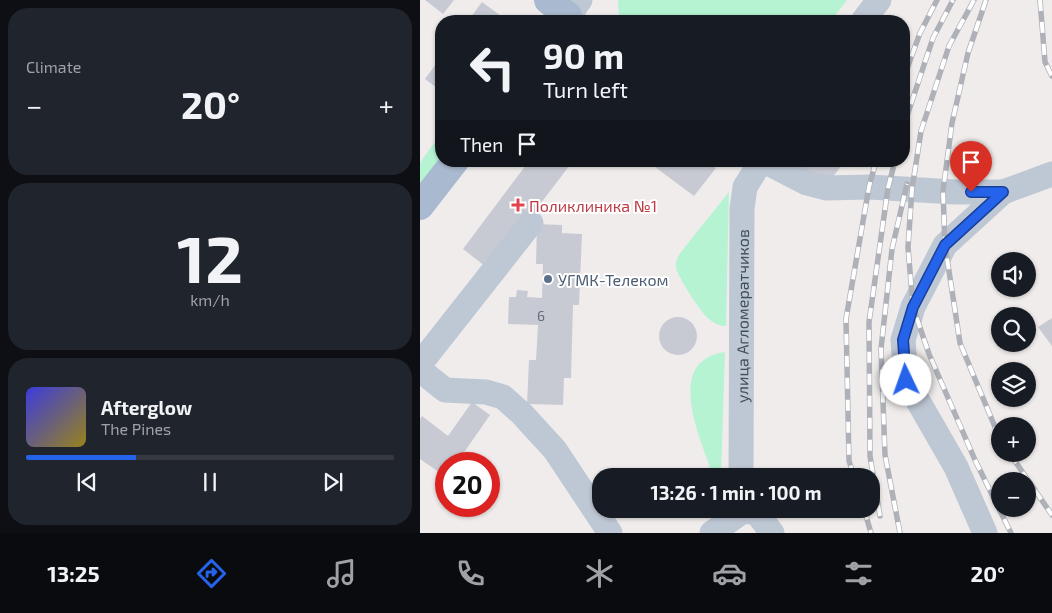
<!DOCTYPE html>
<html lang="en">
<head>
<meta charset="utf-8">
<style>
  :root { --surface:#171b24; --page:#20242c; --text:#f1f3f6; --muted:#9ea1a6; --line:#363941; --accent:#2563eb }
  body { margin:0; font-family:"Exo 2",sans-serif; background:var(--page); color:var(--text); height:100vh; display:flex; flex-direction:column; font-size:19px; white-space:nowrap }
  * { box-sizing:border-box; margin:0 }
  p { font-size:16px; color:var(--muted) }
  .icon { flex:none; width:28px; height:28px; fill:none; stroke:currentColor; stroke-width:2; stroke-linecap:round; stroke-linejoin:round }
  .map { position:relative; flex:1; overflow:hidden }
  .drawer { display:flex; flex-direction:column; gap:8px; padding:8px; background:#0d0f14; width:420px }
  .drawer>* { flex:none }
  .guide { position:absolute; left:15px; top:15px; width:475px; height:152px; border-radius:20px; box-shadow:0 1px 4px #0004; background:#171b24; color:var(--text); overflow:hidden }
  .controls { position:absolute; left:571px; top:252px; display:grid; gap:10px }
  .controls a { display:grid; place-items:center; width:45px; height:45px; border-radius:50%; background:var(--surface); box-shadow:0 1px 4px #0004; font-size:25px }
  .speed { position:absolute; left:15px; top:452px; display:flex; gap:10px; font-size:25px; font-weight:700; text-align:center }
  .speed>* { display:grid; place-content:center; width:65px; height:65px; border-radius:50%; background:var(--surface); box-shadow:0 1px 4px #0004; line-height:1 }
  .speed .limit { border:8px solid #d22; background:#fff; color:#111 }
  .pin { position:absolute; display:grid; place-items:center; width:42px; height:42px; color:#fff; margin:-51px -21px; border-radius:50% 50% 50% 0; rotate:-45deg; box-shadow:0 0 5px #0007 }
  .pin .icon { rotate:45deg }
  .me { position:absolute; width:55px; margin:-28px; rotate:357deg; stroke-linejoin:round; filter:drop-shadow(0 0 4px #0008) }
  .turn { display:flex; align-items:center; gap:18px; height:105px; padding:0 25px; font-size:22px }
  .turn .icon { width:65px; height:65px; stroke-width:2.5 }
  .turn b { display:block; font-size:35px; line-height:42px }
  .then { display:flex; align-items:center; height:48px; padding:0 25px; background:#0003; gap:10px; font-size:19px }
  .big { font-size:38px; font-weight:700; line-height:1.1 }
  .drawer .card { flex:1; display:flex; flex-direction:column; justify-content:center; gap:8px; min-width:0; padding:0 18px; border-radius:20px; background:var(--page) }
  .drawer .dial { align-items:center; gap:0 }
  .dial b { font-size:65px; line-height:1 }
  .song { display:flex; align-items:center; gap:15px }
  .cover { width:60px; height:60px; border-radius:8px; background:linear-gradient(135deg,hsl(240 70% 55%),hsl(50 70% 35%)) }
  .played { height:5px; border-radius:2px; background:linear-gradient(90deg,var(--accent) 30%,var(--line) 30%) }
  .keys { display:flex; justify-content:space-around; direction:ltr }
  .heat { display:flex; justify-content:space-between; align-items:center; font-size:28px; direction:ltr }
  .trip { position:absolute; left:172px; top:468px; width:288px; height:50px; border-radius:20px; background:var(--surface); box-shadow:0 1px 4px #0004; font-weight:700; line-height:50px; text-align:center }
  .tab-bar { display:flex; height:80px; justify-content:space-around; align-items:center; background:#090b0e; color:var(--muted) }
  .tab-bar .icon { width:35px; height:35px }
  .tab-bar .selected { color:var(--accent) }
  .tab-bar b { font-size:22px; color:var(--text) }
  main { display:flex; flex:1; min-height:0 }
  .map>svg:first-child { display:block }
  .green { fill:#b5f3d2 }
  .building { fill:#c8cad3 }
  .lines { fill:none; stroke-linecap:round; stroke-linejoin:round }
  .minor { stroke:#bec7d4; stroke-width:25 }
  .major { stroke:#a9b9cf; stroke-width:28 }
  .rail-casing { stroke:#aeb1b8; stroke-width:5.5 }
  .rail { stroke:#fff; stroke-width:4; stroke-dasharray:11; stroke-linecap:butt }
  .route-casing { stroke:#184099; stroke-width:12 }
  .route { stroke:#2563eb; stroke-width:9 }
  .health-dot { fill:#e0444e; stroke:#fff; stroke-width:2 }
  .service-dot { fill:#5c6f8a; stroke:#fff; stroke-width:2 }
  .labels { text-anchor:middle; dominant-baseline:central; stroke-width:4; stroke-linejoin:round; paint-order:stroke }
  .number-label { font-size:14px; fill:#646d7a }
  .health-label { font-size:16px; fill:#be3a42; stroke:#fff; text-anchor:start }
  .service-label { font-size:16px; fill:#4e5e75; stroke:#fff; text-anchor:start }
  .street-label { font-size:16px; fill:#434e5c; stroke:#fff }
</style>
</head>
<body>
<main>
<section class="drawer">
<div class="card"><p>Climate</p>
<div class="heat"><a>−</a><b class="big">20°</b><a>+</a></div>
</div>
<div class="card dial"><b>12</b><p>km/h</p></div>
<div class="card">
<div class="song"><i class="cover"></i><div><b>Afterglow</b><p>The Pines</p></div></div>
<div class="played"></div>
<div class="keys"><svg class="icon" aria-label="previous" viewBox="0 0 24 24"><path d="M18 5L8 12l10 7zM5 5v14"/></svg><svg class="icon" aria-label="pause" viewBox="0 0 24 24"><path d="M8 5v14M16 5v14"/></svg><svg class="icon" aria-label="next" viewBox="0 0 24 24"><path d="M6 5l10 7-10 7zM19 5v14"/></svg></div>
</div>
</section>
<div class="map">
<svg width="632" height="533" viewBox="0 0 632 533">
  <rect width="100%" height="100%" fill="#f0ecec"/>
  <path class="green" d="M198 0H427L411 21H199Z
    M14 143 21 145V157L0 185V163Z
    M309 192 306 326C299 326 293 323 288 318 281 313 256 274 256 267 255 261 258 257 261 252Z
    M305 352 301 476H293C282 441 242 361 305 352Z"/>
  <path class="building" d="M5 0H34L23 14Z
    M62 2 88 21H48Z
    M21 57V91L5 79Z
    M109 161H153L70 270 43 249Z
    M227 161H286L296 168 274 196Z
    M374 161H425L406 186Z
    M117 224 142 225V233L162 234 159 305H153L151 378H144L143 405 107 404 109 360H116L118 325 88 324 89 297H96L97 290 108 291 107 297 122 298 123 264H116Z
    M239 336a19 19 0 1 1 38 0a19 19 0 1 1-38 0Z
    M632 318V346L618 327Z
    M52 402 70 415 36 464H26V477L0 459V419L2 416 28 436Z"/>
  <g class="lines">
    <g class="minor">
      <path d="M155 21 148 16 160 0"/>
      <path d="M443 21 459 0"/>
      <path d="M344 161 387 183 406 188 449 187 535 192H583L632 174"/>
      <path d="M0 364 111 223"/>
      <path d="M0 370 25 390 66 392 83 397 102 414 135 450 190 533"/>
      <path id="s1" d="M321 476 322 209 325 187 341 161"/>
      <path d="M323 511 337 513 352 533"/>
      <path d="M292 533 323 511V509"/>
      <path d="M565 533 536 467 486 380 483 340 493 307 525 245 583 192"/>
    </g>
    <path class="major" d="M128 0 148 16 144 21
      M0 206 35 161"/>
    <g class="rail-casing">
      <path id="rail" d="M554 0 529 46 501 131 492 189 488 247 493 307 509 354 555 460 591 533
        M566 0 548 53 532 123 523 191 525 245 540 343 580 439
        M620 0 625 62 632 76
        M484 77 500 33 517 0
        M484 125 513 38 533 0
        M590 454 632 515
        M434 476 429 461 426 319 449 187 456 161
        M444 509 451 533
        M460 516 450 456 449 322 468 188 475 161
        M480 533 465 455 461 349 472 249 487 184"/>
    </g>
    <use href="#rail" class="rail"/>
  </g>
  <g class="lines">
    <g class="route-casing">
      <path id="route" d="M486 380 483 340 493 307 525 245 583 192H551"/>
    </g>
    <use href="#route" class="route"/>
  </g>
  <path class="health-dot" d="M95.5 197.5h5v5h5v5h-5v5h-5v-5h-5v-5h5z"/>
  <circle class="service-dot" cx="128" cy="279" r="5"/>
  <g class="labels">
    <g class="number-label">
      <text x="121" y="315">6</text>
    </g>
    <g class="health-label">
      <text x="109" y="205">Поликлиника №1</text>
    </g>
    <g class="service-label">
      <text x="138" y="279">УГМК-Телеком</text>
    </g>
    <g class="street-label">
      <text stroke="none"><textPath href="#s1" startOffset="160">улица Агломератчиков</textPath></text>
    </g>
  </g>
</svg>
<div class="controls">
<a><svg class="icon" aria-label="sound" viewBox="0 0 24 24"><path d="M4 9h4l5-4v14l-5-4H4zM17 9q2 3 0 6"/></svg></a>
<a><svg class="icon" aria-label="search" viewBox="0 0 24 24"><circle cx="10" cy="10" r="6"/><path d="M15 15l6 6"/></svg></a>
<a><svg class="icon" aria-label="layers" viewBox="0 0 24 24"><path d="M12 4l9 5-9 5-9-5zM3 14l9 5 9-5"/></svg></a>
<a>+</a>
<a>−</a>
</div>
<div class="speed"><div class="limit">20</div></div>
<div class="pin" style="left:551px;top:192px;background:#d93025"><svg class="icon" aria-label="arrive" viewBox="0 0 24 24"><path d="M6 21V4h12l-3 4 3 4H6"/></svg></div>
<svg class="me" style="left:486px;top:380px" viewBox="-20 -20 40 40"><circle r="19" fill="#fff"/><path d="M0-13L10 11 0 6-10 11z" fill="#2563eb"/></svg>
<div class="trip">13:26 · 1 min · 100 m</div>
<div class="guide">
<div class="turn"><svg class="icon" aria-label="left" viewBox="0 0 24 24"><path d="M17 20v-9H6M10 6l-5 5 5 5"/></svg><div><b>90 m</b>Turn left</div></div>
<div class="then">Then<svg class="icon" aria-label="arrive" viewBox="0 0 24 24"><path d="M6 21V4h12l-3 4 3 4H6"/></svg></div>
</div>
</div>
</main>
<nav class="tab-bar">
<b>13:25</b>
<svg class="icon selected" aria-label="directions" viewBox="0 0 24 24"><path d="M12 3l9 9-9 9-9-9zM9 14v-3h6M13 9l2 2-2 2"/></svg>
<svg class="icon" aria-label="music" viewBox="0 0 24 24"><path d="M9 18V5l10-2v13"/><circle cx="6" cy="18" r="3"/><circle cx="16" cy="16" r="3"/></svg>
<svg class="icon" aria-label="phone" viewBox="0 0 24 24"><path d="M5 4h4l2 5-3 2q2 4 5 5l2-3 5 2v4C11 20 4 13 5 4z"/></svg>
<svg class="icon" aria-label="climate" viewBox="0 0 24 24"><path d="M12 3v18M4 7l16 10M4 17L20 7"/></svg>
<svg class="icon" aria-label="car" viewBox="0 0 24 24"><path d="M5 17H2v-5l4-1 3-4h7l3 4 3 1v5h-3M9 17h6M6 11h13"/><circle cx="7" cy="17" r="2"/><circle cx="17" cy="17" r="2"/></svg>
<svg class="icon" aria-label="filters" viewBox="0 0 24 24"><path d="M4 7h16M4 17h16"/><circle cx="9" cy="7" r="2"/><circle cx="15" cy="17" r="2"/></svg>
<b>20°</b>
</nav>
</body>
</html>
